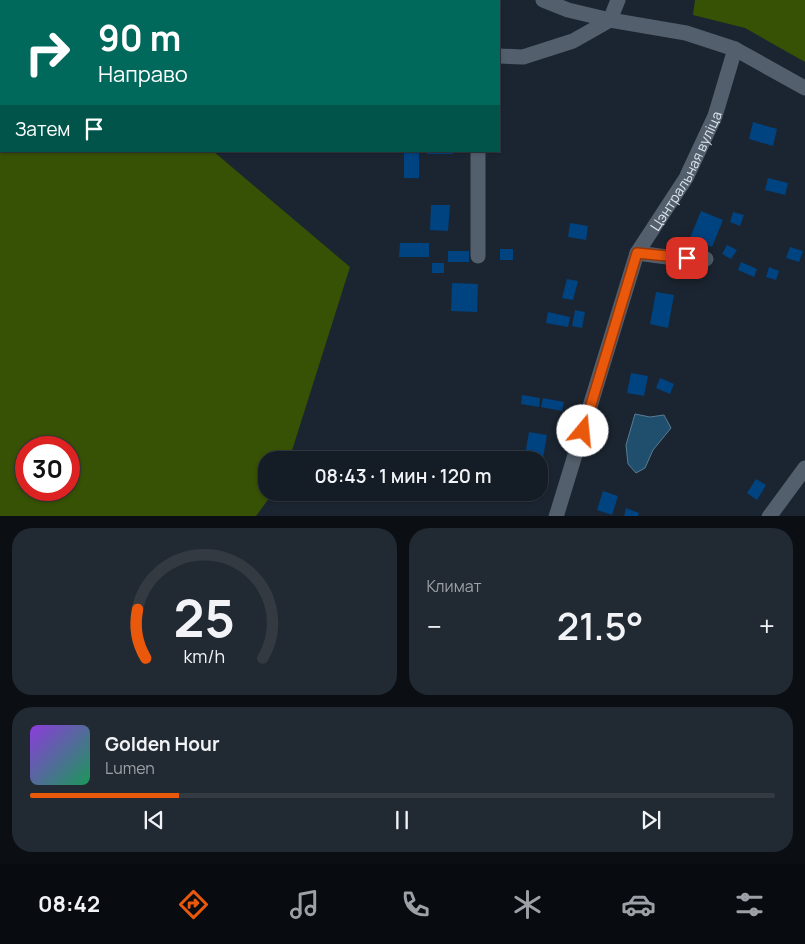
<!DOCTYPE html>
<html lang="ru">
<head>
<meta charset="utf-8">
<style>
  :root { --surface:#141c25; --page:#212932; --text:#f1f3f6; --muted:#9da1a7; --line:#333a42; --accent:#ea580c }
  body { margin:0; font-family:Manrope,sans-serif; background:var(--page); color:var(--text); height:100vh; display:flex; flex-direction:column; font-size:19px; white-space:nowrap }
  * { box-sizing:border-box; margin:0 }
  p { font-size:16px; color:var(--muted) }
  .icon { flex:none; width:28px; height:28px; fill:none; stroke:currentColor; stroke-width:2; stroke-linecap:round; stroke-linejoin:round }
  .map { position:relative; height:516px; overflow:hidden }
  .details { display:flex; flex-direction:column; gap:12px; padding:12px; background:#0b0f14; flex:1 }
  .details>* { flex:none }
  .top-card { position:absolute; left:0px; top:0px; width:500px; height:152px; box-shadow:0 1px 4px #0004,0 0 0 1px var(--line); background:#00695c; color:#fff; overflow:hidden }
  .speed { position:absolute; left:15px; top:436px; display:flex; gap:10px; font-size:25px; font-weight:700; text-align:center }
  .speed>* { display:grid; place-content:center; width:65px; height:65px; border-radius:50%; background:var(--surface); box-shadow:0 1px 4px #0004,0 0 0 1px var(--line); line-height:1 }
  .speed .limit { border:8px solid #d22; background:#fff; color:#111 }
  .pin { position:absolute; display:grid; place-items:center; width:42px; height:42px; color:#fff; margin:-21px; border-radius:10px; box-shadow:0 2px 8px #0006 }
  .me { position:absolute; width:55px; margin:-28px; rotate:17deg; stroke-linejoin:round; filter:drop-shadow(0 0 4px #0008) }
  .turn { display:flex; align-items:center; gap:18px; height:105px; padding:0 15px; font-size:22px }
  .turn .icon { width:65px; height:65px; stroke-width:2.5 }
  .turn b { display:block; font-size:35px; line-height:42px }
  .then { display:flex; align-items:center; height:48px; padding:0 15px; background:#0003; gap:10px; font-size:19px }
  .big { font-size:38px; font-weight:600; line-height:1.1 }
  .details .card { flex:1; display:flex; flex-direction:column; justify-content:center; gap:8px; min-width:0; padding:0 18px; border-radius:20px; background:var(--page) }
  .details .dial { align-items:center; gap:0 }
  .dial svg { height:130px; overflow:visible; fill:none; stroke:var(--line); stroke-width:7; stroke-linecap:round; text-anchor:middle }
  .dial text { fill:var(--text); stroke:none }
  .song { display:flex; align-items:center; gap:15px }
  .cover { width:60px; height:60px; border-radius:8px; background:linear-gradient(135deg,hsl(270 70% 55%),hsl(150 70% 35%)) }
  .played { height:5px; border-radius:2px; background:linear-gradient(90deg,var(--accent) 20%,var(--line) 20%) }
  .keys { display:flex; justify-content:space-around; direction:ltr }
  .heat { display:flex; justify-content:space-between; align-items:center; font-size:28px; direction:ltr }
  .details .tiles { flex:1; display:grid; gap:12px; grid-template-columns:1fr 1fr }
  .card:last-child { grid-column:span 2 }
  .trip { position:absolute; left:258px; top:451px; width:290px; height:50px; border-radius:20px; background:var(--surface); box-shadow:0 1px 4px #0004,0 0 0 1px var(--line); font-weight:600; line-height:50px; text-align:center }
  .tab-bar { display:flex; height:80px; justify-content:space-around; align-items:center; background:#080b0f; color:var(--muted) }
  .tab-bar .icon { width:35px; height:35px }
  .tab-bar .selected { color:var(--accent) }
  .tab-bar b { font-size:22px; color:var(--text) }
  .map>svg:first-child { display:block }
  .green { fill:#375105; fill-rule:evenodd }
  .water { fill:#1f4f6d; stroke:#587c93 }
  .building { fill:#004381 }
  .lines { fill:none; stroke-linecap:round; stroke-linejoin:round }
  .minor { stroke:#535f6d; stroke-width:15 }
  .route-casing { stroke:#983908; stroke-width:12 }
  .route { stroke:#ea580c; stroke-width:9 }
  .labels { text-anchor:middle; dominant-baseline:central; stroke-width:5; stroke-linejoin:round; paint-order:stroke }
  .street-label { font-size:14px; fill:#dde4ec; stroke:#1b2531 }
</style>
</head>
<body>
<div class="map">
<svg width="805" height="517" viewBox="0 0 805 517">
  <rect width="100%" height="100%" fill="#1b2531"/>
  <path class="green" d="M0 0 192 1H1V151H213L350 267 289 460H266V492L273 493 256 516H0ZM26 448H69V490H26Z
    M695 0H805V62L745 28 693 15Z"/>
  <path class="water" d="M635 414 650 417 664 415 671 428 653 450 645 468 636 473 628 464 626 445Z"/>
  <path class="building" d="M753 122 777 129 773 146 749 139Z
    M404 151H419V178H404Z
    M427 151H453V154H427Z
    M768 178 788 183 785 195 765 190Z
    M431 205H450L448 231 430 230Z
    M701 211 723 220 712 247 690 238Z
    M733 212 744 215 740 226 730 222Z
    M570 223 588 226 586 240 568 237Z
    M400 243H429V257H399Z
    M727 245 737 250 731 259 722 254Z
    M790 247 803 251 799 262 786 258Z
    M500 249H513V260H500Z
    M448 251H469V262H448Z
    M741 262 757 269 754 277 738 270Z
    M432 263H444V273H432Z
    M769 267 779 271 776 280 766 277Z
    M567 279 578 281 573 300 562 298Z
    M452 283 478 284 477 312 451 311Z
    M656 292 674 295 668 328 650 324Z
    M575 310 585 312 582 328 572 326Z
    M548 312 570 317 568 327 546 323Z
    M631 373 648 376 644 396 627 393Z
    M660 378 674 384 670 394 656 388Z
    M522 395 540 398 539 407 521 404Z
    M543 398 564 402 562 411 541 407Z
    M529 432 547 435 543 458 525 455Z
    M756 479 766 485 757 500 747 493Z
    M603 491 618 496 612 515 597 510Z
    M511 492H524L522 500 510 497Z
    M626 508 639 513 638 517H624Z"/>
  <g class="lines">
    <g class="minor">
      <path d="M472 0V1"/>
      <path d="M543 0 568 10 610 20 686 33 735 49 805 88"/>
      <path d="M499 56 523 57 573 41 610 20 618 0"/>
      <path d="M637 253 667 257 706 259"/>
      <path d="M478 256V151"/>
      <path id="s1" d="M556 517 637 253 686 178 715 116 735 49"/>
      <path d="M769 517 805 468"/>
    </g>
  </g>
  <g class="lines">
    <g class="route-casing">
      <path id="route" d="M583 431 637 253 687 258"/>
    </g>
    <use href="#route" class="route"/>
  </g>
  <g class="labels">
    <g class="street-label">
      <text stroke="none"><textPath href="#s1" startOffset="372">Цэнтральная вуліца</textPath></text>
    </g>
  </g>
</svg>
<div class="speed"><div class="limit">30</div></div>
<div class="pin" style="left:687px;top:258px;background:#d93025"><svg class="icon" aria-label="arrive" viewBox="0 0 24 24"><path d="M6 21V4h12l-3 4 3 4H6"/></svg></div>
<svg class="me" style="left:583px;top:431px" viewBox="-20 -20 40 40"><circle r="19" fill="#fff"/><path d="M0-13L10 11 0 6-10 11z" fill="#ea580c"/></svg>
<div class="trip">08:43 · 1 мин · 120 m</div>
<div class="top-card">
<div class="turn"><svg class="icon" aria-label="right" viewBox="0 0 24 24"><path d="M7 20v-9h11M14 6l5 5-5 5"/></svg><div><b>90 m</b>Направо</div></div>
<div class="then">Затем<svg class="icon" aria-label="arrive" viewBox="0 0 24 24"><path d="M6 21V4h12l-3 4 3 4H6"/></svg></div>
</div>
</div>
<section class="details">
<div class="tiles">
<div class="card dial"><svg viewBox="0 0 100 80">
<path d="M14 69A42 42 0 1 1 86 69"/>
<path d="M14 69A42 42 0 0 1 9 39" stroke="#ea580c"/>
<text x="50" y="56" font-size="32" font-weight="700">25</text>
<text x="50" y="72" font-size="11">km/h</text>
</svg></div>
<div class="card"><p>Климат</p>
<div class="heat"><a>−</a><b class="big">21.5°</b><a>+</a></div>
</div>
<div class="card">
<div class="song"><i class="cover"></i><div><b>Golden Hour</b><p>Lumen</p></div></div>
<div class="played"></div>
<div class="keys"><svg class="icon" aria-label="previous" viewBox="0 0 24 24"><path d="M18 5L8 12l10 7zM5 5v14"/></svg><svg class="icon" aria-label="pause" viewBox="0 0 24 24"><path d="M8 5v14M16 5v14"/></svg><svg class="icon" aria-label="next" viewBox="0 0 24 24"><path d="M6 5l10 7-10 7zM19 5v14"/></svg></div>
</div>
</div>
</section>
<nav class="tab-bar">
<b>08:42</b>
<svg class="icon selected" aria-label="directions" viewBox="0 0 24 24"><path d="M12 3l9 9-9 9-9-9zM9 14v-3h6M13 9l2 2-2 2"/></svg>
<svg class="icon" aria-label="music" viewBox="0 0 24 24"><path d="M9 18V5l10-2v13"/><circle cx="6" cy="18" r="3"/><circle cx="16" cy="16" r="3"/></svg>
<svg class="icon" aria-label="phone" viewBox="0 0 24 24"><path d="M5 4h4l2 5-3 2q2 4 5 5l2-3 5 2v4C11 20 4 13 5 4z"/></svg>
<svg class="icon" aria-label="climate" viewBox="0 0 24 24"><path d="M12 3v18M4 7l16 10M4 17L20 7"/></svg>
<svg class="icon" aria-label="car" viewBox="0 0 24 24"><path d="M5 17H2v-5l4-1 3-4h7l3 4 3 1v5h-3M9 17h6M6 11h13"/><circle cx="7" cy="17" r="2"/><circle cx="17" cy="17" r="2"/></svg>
<svg class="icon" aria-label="filters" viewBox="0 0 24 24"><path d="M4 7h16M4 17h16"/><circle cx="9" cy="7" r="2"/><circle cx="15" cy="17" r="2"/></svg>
</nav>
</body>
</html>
